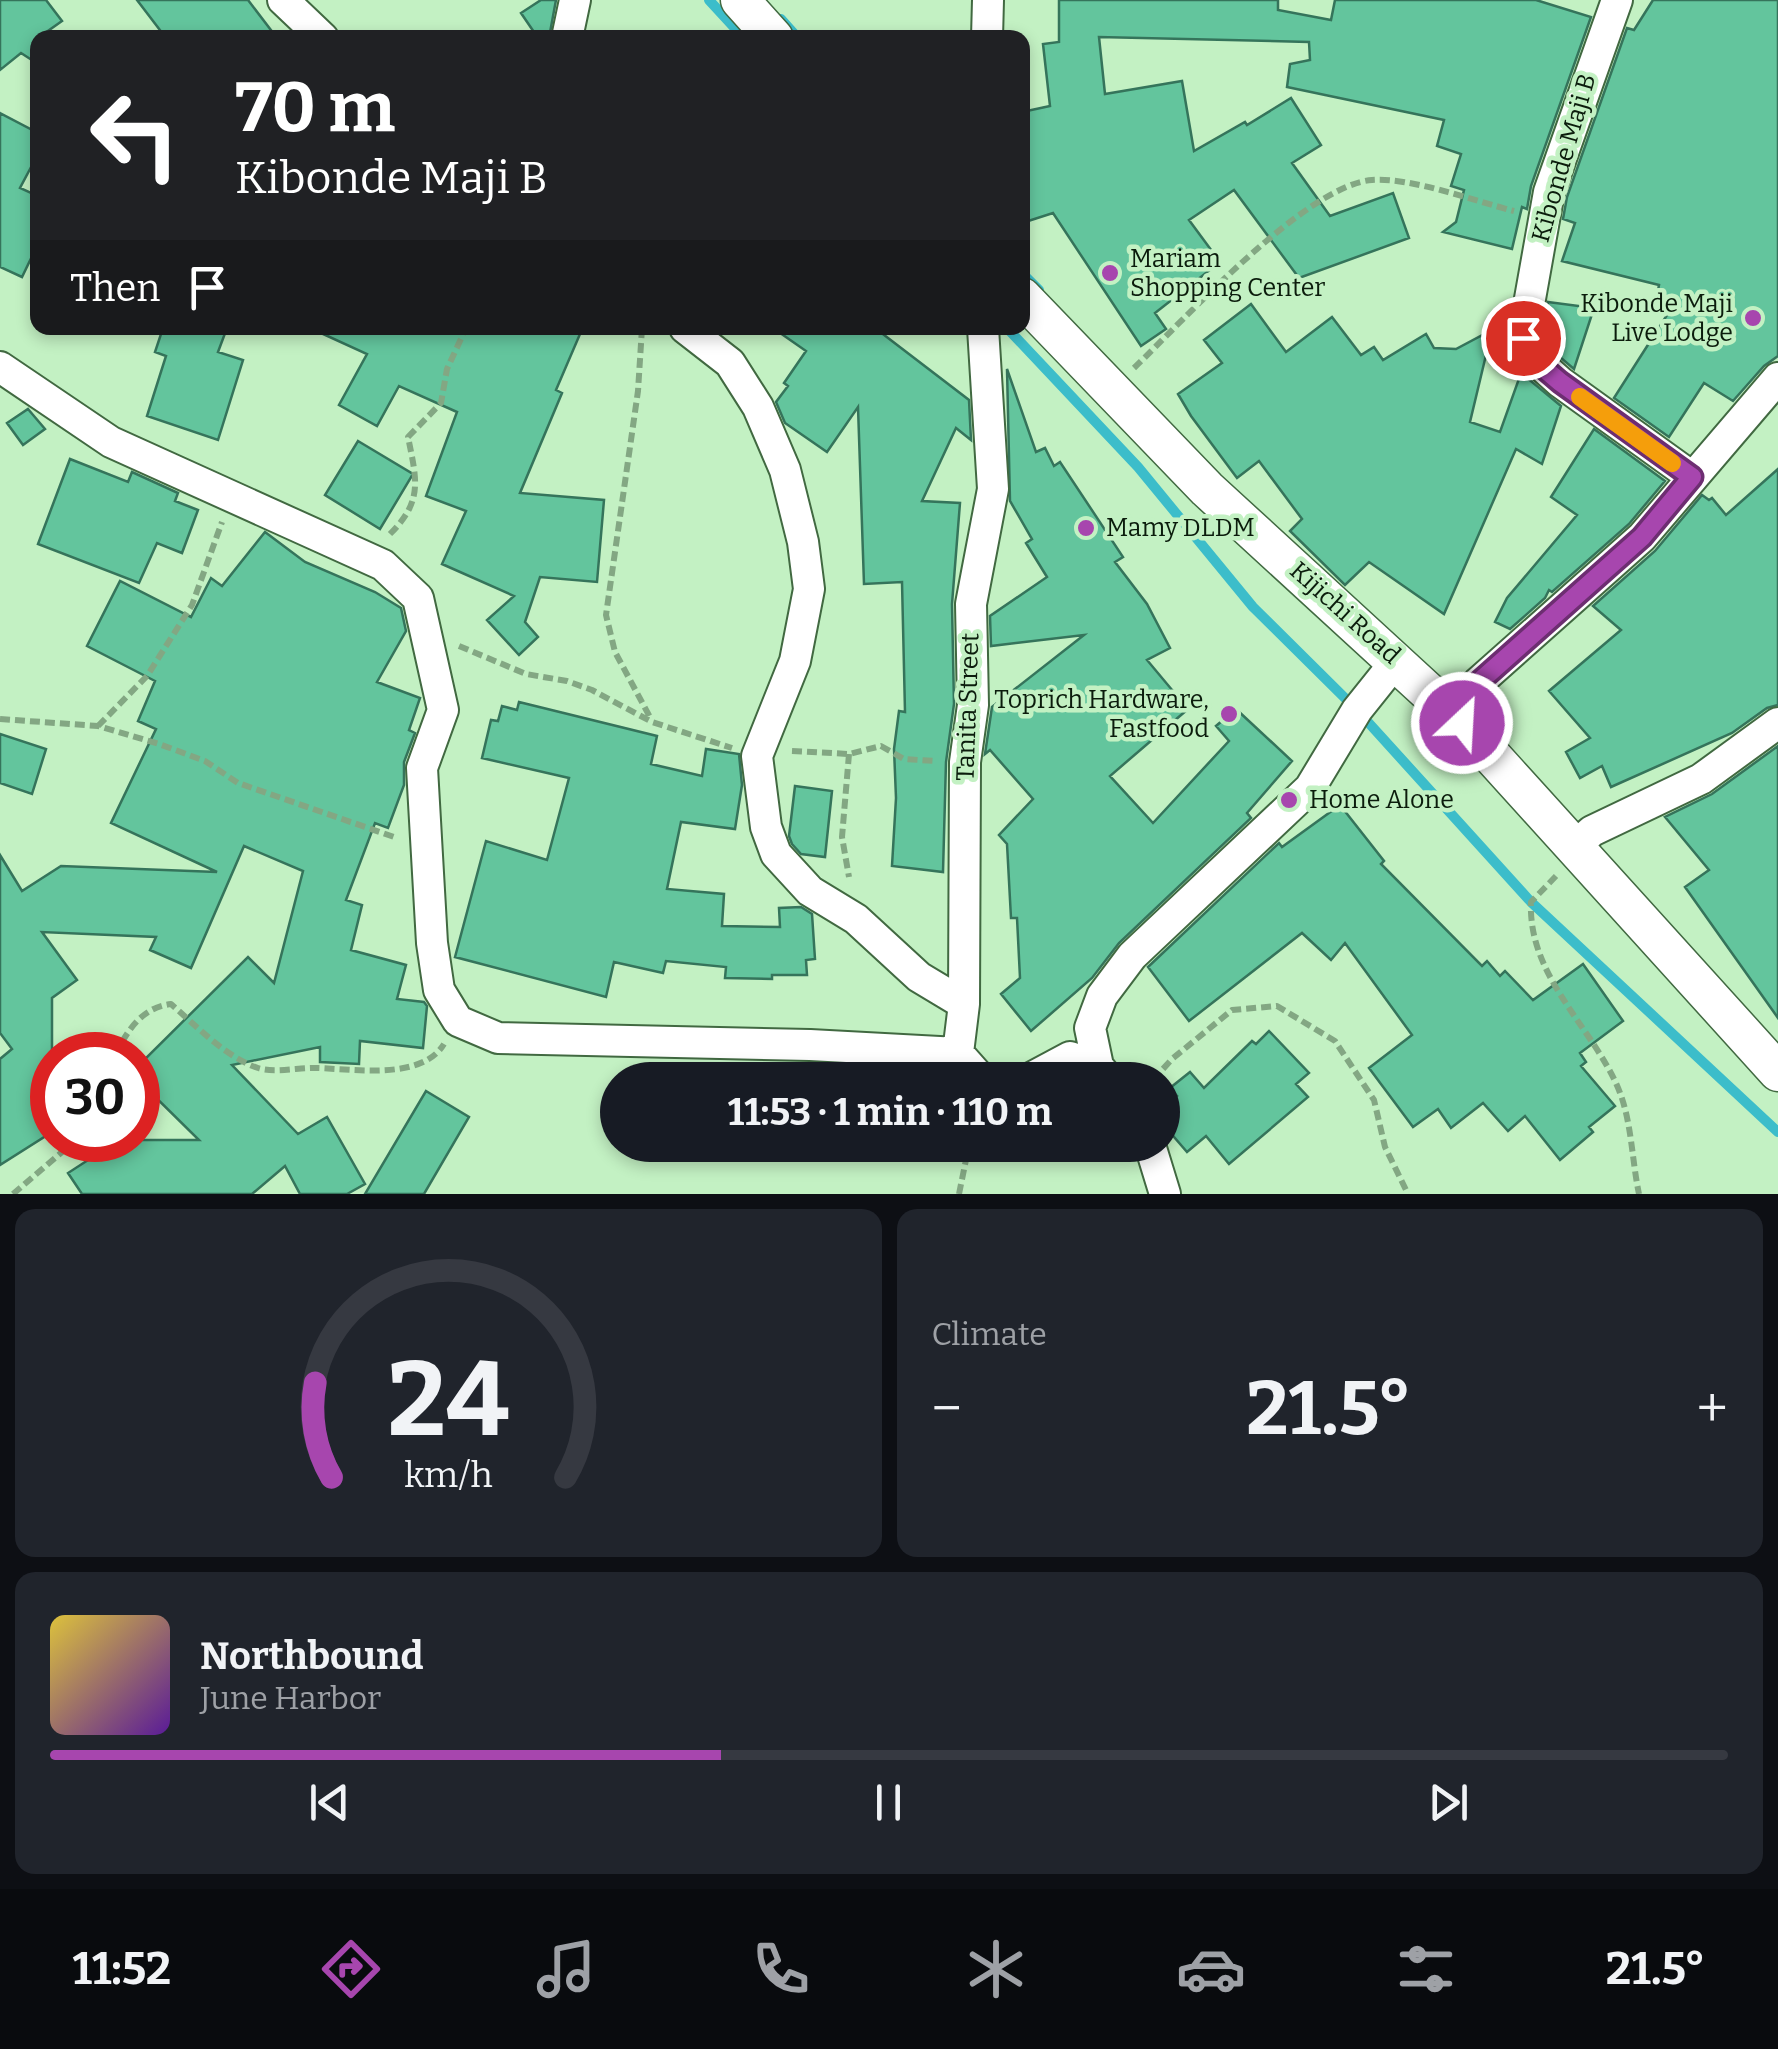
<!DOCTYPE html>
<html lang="en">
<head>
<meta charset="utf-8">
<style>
  :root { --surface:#171b24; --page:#20242c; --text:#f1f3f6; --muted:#9ea1a6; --line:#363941; --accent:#a746ae }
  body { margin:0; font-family:Bitter,serif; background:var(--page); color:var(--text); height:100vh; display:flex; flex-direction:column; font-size:38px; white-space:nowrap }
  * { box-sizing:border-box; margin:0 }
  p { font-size:32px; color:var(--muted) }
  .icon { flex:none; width:55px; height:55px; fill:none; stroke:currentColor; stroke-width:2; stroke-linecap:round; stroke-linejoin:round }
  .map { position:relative; height:1194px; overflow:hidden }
  .panel { display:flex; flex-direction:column; gap:15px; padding:15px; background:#0d0f14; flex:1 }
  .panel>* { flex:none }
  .hud { position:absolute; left:30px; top:30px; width:1000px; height:305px; border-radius:20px; box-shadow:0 5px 15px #0003; background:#202124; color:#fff; overflow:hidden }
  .speed { position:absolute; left:30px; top:1032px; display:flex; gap:20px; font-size:50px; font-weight:700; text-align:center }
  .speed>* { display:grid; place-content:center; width:130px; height:130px; border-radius:50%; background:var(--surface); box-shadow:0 5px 15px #0003; line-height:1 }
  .speed .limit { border:15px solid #d22; background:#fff; color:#111 }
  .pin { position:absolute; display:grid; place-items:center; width:85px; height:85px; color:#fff; margin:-42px; border:5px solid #fff; border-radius:50%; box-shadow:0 2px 10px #0007 }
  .me { position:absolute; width:110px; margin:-55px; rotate:25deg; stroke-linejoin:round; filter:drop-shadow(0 0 8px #0008) }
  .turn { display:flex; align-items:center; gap:35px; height:210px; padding:0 40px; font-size:45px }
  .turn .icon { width:130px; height:130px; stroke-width:2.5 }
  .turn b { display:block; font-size:70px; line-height:85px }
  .then { display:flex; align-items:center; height:95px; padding:0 40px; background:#0003; gap:20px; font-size:38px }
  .big { font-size:75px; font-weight:700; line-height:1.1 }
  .panel .card { flex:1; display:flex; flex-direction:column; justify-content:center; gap:15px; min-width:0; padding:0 35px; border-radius:20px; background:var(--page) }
  .panel .dial { align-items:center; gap:0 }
  .dial svg { height:260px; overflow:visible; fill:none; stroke:var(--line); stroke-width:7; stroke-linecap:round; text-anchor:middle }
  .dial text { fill:var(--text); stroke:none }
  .song { display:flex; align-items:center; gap:30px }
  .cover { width:120px; height:120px; border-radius:15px; background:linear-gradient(135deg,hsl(50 70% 55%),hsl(270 70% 35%)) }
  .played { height:10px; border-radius:5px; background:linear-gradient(90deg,var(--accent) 40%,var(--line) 40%) }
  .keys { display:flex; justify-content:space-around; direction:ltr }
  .heat { display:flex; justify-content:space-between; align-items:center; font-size:55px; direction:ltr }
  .panel .tiles { flex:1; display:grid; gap:15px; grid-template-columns:1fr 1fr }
  .card:last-child { grid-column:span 2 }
  .trip { position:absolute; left:600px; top:1062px; width:580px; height:100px; border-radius:50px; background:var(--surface); box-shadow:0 5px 15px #0003; font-weight:700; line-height:100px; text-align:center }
  .tab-bar { display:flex; height:160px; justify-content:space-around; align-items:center; background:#090b0e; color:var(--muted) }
  .tab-bar .icon { width:70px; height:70px }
  .tab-bar .on { color:var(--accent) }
  .tab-bar b { font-size:45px; color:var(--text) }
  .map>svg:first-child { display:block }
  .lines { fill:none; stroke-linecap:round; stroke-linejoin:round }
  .stream { stroke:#3cbdca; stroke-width:10 }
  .building { fill:#63c59d; stroke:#35745b; stroke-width:2.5 }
  .minor-casing { stroke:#416941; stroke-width:34 }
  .tertiary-casing { stroke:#416941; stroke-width:41 }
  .path { stroke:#83a783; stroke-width:6; stroke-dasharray:10 5; stroke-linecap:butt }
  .minor { stroke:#fff; stroke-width:30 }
  .tertiary { stroke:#fff; stroke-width:38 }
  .route-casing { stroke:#6d2e71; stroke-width:25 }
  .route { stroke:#a746ae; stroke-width:18 }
  .slow { stroke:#f59e0b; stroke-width:18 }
  .poi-dot { fill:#a746ae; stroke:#c3f1c3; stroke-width:4 }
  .labels { text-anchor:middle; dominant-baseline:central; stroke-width:9; stroke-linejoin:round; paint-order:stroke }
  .street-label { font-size:25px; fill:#0b1c0c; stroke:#c3f1c3 }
  .poi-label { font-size:25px; fill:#0b1c0c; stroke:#c3f1c3; text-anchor:start }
</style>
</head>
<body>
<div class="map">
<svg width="1778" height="1194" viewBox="0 0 1778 1194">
  <rect width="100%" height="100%" fill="#c3f1c3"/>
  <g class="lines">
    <path class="stream" d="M709 0 744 38
      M781 19 798 38
      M1022 273 1039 290
      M1007 328 1138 467 1253 607 1357 710 1531 902 1778 1132"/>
  </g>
  <path class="building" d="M0 0H46L62 21 38 38V64L21 53 0 70Z
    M137 0H248L277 38H166Z
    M541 0H556L549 38H538L521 13Z
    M1059 0H1278V10L1331 20 1335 0H1536L1591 17 1531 186 1527 209 1522 207 1512 249 1443 232 1456 222 1464 190 1451 186 1461 154 1437 146 1444 120 1287 87 1290 64 1310 60 1309 42 1099 37 1105 94 1182 81 1194 151 1245 122 1247 125 1291 98 1321 145 1292 163 1330 216 1393 193 1409 238 1299 278 1234 190 1189 220 1220 262 1155 313 1166 329 1141 346 1053 213 1022 223V112L1050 106 1043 44 1059 42Z
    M1653 0H1778V356L1764 366 1733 401 1704 383 1669 437 1614 398 1667 315 1655 307 1659 285 1562 261 1575 223 1563 219 1567 197 1627 28 1634 30Z
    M0 113 38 133V154L20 188 38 196V244L22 277 0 267Z
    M1548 302 1594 308 1574 369 1547 346 1542 335Z
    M1251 304 1286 352 1332 317 1361 355 1374 347 1383 360 1426 334 1434 348 1456 349 1492 330 1470 422 1500 432 1521 373 1561 406 1542 464 1516 449 1444 614 1369 562 1345 585 1290 531 1302 519 1259 461 1237 478 1191 416 1178 394 1222 363 1204 340Z
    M163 328H227L218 352 243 360 218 440 147 416 166 356 155 352Z
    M310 328H563L580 334 556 390 562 393 520 493 604 500 597 582 540 577 525 622 538 637 519 655 487 620 514 596 442 564 466 511 426 496 457 412 399 386 377 426 339 405 367 354Z
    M773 328H875L969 400 971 440 956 428 922 501 960 503 952 604 954 704 946 762 943 872 892 866 896 798 894 749 899 711 905 712 902 582 864 584 858 407 827 452 785 423 776 402 788 386 784 383 806 351Z
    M1007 369 1036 452 1045 448 1054 466 1060 462 1123 557 1115 562 1147 604 1170 648 1147 660 1188 709 1110 776 1153 823 1229 741 1216 726 1236 709 1292 761 1247 813 1251 818 1119 943 1092 978 1031 1031 1001 994 1020 978 1017 918H1011L1007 844 999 835 1033 799 990 750 985 754 992 707 1084 635 991 646 990 616 1047 577 1026 543 1032 539 1010 501Z
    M28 409 45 429 23 445 7 423Z
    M1594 429 1665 481 1629 524 1552 592 1549 590 1545 598 1510 629 1495 622 1507 598 1577 515 1551 497Z
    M358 441 413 474 380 529 325 495Z
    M70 459 128 482 132 472 178 493 175 501 198 510 182 553 157 543 139 583 38 544Z
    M1778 469V705L1767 708 1732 733 1611 787 1602 766 1580 778 1566 752 1590 738 1549 691 1621 630 1593 606 1655 551 1702 495 1709 500 1712 498 1726 515Z
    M265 532 305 562 375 592 401 608 406 631 377 682 420 698 409 730 415 733 404 762V785L388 828 375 823 346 900 362 905 351 950 406 965 397 999 424 1002 427 1006 423 1048 360 1041 359 1064 320 1062V1047L232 1065 298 1134 327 1117 365 1184 347 1194H300L285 1166 252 1194H82L68 1173 119 1140H199L138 1080V1066L248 957 274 983 303 871 244 846 191 968 150 950 156 937 42 932 77 980 52 998V1132L0 1165V1059L12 1049 0 1033V855L22 891 61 866 217 872 111 823 156 729 138 721 155 681 87 646 120 581 191 617 211 578 222 586Z
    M519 702 657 736 651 764 702 776 706 749 739 754 742 785 735 829 681 822 667 889 724 894 722 926 780 927 779 908 801 907 812 914 815 959 806 960 807 975H772V979L725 978 726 967 666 961 663 973 614 962 606 997 455 957 486 841 547 860 569 778 482 758 491 720 498 721 502 706 517 710Z
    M0 734 46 749 32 794 0 783Z
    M1778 746V1018L1685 887 1709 870 1665 817 1712 794Z
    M795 786 832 791 825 857 801 854 792 844 789 836Z
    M1340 805 1384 861 1381 864 1482 966 1487 961 1500 976 1505 971 1533 1000 1583 964 1623 1021 1580 1053 1586 1062 1581 1066 1615 1106 1589 1127 1593 1132 1560 1160 1525 1116 1508 1131 1483 1103 1451 1128 1438 1109 1413 1127 1369 1068 1412 1035 1345 943 1331 960 1302 933 1189 1021 1148 967 1279 843 1282 847Z
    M1269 1031 1309 1073 1296 1084 1308 1097 1229 1164 1206 1136 1187 1152 1162 1123V1109L1177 1096 1170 1088 1190 1072 1204 1088 1252 1041 1256 1044Z
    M426 1091 469 1117 424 1194H365Z"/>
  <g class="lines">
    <g class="minor-casing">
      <path id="minor" d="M283 0 323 38
        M1617 0 1549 192 1523 338 1532 357 1560 382 1692 477
        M567 38 575 0
        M987 38 988 0
        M685 328 730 363 758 407 785 470 803 542 809 589 795 661 757 756 766 827 776 854 810 891 856 919 919 977 964 1004
        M0 367 111 442 383 565 418 598 443 710 422 768 432 943 439 990 458 1021 498 1038 810 1045 958 1053
        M1462 723 1470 690 1642 537 1778 378
        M1574 847 1592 831 1701 779 1778 723
        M1098 1066 1090 1028 1102 996 1132 956 1310 788 1357 710 1397 660
        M982 1080 958 1053 964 1004 965 762 973 705 971 604 993 489 983 328
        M1027 1080 1070 1057 1098 1066 1106 1076
        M1150 1145 1165 1194"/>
    </g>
    <g class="tertiary-casing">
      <path id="tertiary" d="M740 0 774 38
        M1022 297 1207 489 1462 723 1778 1072"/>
    </g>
    <path class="path" d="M642 328 638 391 606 615 615 652 651 719
      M1134 368C1183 321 1306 185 1372 180 1410 177 1475 201 1514 211
      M390 534C423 501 417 481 408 437L441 403 447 369 466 328
      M459 646 526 674 567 681 592 690 652 722 732 748
      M0 719 98 726 159 744 205 761 238 783 397 838
      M98 726 147 676 192 605 222 522
      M792 751 849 754 881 746 904 759 935 761
      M849 754 842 837 849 877
      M1556 876 1531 902C1528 973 1586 1021 1615 1081 1632 1116 1631 1156 1639 1194
      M115 1055C128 1030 141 1008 171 1004 195 1025 227 1058 258 1068 273 1073 297 1068 313 1068 350 1068 421 1082 444 1044
      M1153 1080 1172 1059 1232 1010 1277 1006 1335 1041 1374 1100 1385 1147 1408 1194
      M13 1194 76 1140
      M959 1194 969 1145"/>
    <use href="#minor" class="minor"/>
    <use href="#tertiary" class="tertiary"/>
  </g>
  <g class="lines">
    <g class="route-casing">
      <path id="route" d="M1462 723 1470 690 1642 537 1692 477 1560 382 1532 358 1523 338"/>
    </g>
    <use href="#route" class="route"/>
    <path class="slow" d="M1580 397 1672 463"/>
  </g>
  <g class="poi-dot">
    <circle cx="1110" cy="273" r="10"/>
    <circle cx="1753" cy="318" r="10"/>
    <circle cx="1086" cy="528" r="10"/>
    <circle cx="1229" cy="714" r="10"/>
    <circle cx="1289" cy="800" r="10"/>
  </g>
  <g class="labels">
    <g class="street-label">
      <text transform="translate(1564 158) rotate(-74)">Kibonde Maji B</text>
      <text transform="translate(1345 613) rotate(42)">Kijichi Road</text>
      <text transform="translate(968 707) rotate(-88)">Tanita Street</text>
    </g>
    <g class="poi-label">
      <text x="1130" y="259">Mariam<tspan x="1130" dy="29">Shopping Center</tspan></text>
      <text x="1733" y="304" text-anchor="end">Kibonde Maji<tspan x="1733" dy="29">Live Lodge</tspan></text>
      <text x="1106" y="528">Mamy DLDM</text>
      <text x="1209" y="700" text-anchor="end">Toprich Hardware,<tspan x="1209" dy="29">Fastfood</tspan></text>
      <text x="1309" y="800">Home Alone</text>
    </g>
  </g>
</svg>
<div class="speed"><div class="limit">30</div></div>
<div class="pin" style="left:1523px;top:338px;background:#d93025"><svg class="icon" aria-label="arrive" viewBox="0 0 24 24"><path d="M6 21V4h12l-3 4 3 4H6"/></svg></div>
<svg class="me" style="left:1462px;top:723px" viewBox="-20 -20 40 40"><circle r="17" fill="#a746ae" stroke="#fff" stroke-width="3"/><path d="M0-11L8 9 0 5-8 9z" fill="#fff"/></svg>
<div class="trip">11:53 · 1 min · 110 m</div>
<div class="hud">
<div class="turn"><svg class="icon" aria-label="left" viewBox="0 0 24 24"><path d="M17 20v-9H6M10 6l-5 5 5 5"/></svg><div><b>70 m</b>Kibonde Maji B</div></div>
<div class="then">Then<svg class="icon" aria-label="arrive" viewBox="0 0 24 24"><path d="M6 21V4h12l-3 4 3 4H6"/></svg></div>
</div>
</div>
<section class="panel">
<div class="tiles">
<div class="card dial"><svg viewBox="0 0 100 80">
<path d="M14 69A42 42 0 1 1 86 69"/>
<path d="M14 69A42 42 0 0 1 9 40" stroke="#a746ae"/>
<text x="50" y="56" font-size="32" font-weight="700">24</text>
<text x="50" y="72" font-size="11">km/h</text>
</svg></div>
<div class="card"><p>Climate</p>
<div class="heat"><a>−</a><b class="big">21.5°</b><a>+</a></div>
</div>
<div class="card">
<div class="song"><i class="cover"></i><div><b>Northbound</b><p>June Harbor</p></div></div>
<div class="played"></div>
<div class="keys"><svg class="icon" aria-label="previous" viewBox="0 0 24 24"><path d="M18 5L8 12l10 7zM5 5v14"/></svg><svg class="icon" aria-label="pause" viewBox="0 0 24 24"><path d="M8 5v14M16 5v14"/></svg><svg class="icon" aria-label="next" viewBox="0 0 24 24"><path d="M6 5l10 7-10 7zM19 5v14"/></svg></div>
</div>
</div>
</section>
<nav class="tab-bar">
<b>11:52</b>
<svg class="icon on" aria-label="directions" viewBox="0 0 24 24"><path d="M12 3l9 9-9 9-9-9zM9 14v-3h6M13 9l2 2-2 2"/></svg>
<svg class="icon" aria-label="music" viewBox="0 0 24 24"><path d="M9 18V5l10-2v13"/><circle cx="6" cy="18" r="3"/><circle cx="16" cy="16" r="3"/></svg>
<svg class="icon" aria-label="phone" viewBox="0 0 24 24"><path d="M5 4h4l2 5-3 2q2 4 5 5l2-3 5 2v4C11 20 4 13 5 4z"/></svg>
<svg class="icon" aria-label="climate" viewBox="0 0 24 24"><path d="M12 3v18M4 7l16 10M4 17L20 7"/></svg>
<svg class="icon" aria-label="car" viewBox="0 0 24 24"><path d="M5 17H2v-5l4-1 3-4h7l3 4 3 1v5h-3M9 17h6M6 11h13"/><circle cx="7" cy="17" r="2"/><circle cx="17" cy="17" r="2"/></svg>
<svg class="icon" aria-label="filters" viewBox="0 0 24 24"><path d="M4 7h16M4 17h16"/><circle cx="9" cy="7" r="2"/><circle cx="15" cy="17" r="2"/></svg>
<b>21.5°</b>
</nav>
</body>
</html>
